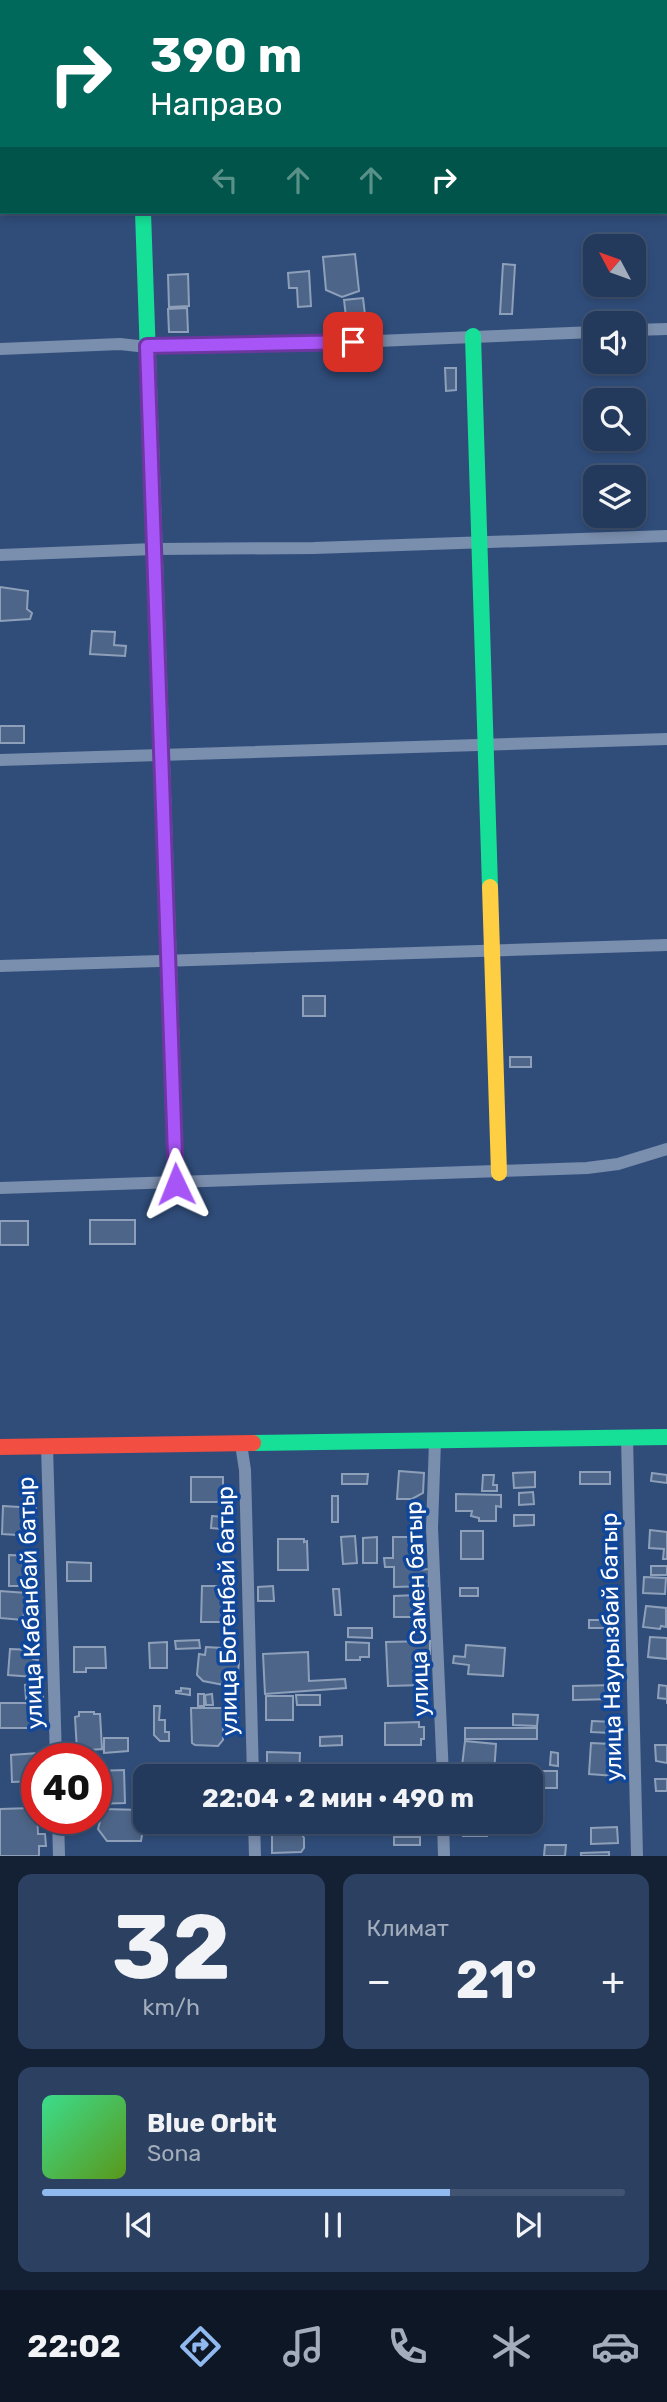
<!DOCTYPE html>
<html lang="ru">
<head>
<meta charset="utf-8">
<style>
  :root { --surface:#243a5c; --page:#2c4162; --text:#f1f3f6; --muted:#a3adbb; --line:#415472; --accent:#90b9f0 }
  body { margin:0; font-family:Rubik,sans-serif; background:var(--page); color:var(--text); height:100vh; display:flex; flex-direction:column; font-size:26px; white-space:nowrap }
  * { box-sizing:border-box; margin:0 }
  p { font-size:23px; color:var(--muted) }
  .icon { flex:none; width:38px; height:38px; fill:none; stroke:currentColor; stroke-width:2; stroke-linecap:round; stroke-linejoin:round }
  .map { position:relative; height:1856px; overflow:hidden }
  .panel { display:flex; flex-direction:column; gap:18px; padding:18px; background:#142033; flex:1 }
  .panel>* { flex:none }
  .hud { position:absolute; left:0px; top:0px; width:668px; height:214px; box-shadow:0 4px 10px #0003,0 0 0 2px var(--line); background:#00695c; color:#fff; overflow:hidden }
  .needle { width:46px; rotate:311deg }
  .controls { position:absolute; left:583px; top:234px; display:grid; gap:14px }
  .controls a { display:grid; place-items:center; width:63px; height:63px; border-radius:14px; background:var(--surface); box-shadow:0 4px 10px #0003,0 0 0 2px var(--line); font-size:35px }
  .speed { position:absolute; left:21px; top:1743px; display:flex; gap:14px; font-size:35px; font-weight:700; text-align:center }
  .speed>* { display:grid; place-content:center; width:91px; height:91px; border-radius:50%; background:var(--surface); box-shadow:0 4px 10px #0003,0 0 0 2px var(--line); line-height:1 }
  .speed .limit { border:10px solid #d22; background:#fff; color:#111 }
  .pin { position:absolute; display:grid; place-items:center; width:60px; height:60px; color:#fff; margin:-30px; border-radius:14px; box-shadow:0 4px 10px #0006 }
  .me { position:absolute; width:77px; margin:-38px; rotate:358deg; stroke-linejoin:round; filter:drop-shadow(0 0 5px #0008) }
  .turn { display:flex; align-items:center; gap:24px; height:147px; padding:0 35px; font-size:32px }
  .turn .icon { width:91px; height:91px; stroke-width:2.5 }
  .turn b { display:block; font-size:49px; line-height:60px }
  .lanes { display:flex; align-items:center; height:66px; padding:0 35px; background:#0003; justify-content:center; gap:35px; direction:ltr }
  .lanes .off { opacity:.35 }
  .big { font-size:52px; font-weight:700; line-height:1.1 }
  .panel .widget { flex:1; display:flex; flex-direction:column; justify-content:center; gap:10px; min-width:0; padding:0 24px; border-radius:14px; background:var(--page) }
  .panel .dial { align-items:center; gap:0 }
  .dial b { font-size:91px; line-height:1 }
  .song { display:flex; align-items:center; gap:21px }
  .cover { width:84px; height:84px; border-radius:10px; background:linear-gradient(135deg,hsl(150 70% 55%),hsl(90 70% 35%)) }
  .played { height:7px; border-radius:4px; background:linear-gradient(90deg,var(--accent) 70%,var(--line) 70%) }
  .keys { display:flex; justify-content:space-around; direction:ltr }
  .heat { display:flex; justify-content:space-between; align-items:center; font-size:38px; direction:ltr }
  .panel .tiles { flex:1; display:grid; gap:18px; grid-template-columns:1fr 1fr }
  .widget:last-child { grid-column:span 2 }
  .trip { position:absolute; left:133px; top:1764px; width:410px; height:70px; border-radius:14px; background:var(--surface); box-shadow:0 4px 10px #0003,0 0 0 2px var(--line); font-weight:700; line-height:70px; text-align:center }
  .menu { display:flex; height:112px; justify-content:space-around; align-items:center; background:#0e1725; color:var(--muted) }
  .menu .icon { width:49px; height:49px }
  .menu .on { color:var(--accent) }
  .menu b { font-size:32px; color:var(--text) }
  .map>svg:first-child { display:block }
  .building { fill:#4d6588; stroke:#8ea0b9; stroke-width:2 }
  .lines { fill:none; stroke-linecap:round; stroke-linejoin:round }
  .street { stroke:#7a8ead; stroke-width:12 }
  .fast { stroke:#16e098; stroke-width:16 }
  .slow { stroke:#ffcf43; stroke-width:16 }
  .jam { stroke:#f24e42; stroke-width:16 }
  .route-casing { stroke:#6d37a1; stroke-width:18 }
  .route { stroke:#a855f7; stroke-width:12 }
  .labels { text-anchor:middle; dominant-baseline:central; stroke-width:7; stroke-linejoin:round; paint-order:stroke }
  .street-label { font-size:23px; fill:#fff; stroke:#10479a }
</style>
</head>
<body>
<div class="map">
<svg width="667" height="1856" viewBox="0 0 667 1856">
  <rect width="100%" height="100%" fill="#304d7a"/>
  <path class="building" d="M355 254 359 291 342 297 326 290 323 257Z
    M503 264 515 265 512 314H500Z
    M309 271 311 306 298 307 297 288H289L288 273Z
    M188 274 189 306 169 307 168 275Z
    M363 298 366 323 347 325 344 300Z
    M187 308 188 332H169L168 309Z
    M445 368H456V390L446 391Z
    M0 587 28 591 27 609 32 613 30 619 0 621Z
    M92 631 115 632 114 645 126 646 125 656 90 654Z
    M0 726H24V743H0Z
    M303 996H325V1016H303Z
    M510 1057H531V1067H510Z
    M90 1220H135V1244H90Z
    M0 1221H28V1245H0Z
    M399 1471 424 1473 423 1493 412 1499H397Z
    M535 1472V1487L514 1488 513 1473Z
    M580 1472H610V1484H580Z
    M652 1473 667 1475V1483L651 1481Z
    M342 1474H368L367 1484H342Z
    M483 1475H494L493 1485H497V1491H482Z
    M191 1477H223V1502H191Z
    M24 1478 35 1479 34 1491 23 1490Z
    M533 1492 534 1504 519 1505V1493Z
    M456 1494 501 1495V1507L496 1506V1521H479V1518L471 1516 472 1511H456Z
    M332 1496H338V1522H332Z
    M3 1506 36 1508 34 1536 2 1534Z
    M514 1515H534V1525L514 1526Z
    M212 1516 223 1517 222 1529 211 1528Z
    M650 1530 667 1532V1559H663L664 1549 649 1548Z
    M461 1531H483V1559H461Z
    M355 1536 357 1563 343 1564 341 1537Z
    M377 1537V1563H363V1538Z
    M393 1537H418L419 1570 429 1569V1586L394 1587V1567H385L384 1558H393Z
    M278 1539H304V1542L307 1541 308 1570H278Z
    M9 1555 34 1556V1565H37L36 1586H9Z
    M67 1562 91 1563V1581H67Z
    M651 1566H667V1575H651Z
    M644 1577 666 1578 665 1594 643 1593Z
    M202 1586H229L228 1622H201Z
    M273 1586 274 1601H258V1587Z
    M460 1588H478V1596H460Z
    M333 1589H339L341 1615H335Z
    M0 1591 26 1593 25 1601 32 1602 31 1611H24L23 1620 0 1618Z
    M417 1595V1617H394V1596Z
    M646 1606 666 1608V1627L661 1626 660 1629 643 1627Z
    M589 1620H609V1628H589Z
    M348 1628H372V1638L348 1637Z
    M650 1637 667 1638V1659L648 1657Z
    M199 1640 200 1648 176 1649 175 1641Z
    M430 1641V1654L423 1655V1685L388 1686 386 1642Z
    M167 1642V1668H150L149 1643Z
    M346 1642 369 1643V1657H360V1660H346Z
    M466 1645 505 1648 503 1676 468 1674 469 1665 453 1663 454 1656 465 1657Z
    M74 1647H105L106 1668H86V1672H74Z
    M206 1647 222 1648 221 1660 239 1661 238 1673 225 1672 224 1685 203 1681 197 1675 199 1654 205 1655Z
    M10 1649 33 1650V1659L38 1660 34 1677 8 1675Z
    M308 1652 309 1681 345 1679 346 1688 265 1694 263 1654Z
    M42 1684 43 1697 26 1699 25 1685Z
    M616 1685V1699L573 1700V1686Z
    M659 1685 667 1686V1704V1699L658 1698Z
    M181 1688 190 1689V1695L176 1693V1691H181Z
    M198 1694H204V1706H198Z
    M212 1694 213 1705H206L205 1695Z
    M296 1695H320V1705H297Z
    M266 1696H293V1720H266Z
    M0 1703H34V1728H0Z
    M154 1706H160L159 1720H165V1732H169V1741H160L154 1735Z
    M191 1708H223V1711H238V1723H223V1740L218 1746 195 1745 192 1743Z
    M79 1712H94V1714H100L102 1749 77 1751 75 1717 79 1716Z
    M513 1714 538 1715 537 1726 513 1725Z
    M592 1721 613 1722 612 1733 591 1732Z
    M419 1722V1727H424V1739H421V1745H385V1723Z
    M465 1728H537V1739H465Z
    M342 1736V1745L320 1746V1737Z
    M104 1738H128V1751L104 1753Z
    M465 1741 496 1744 494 1774H489V1776L467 1772 462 1766Z
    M591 1743 611 1744V1759H616L615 1776 589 1774Z
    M655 1745H667V1763L656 1761Z
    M267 1752 300 1753 299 1776H267Z
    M551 1752 558 1753V1766L550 1765Z
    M38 1753 41 1759H37V1781L12 1782 11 1755Z
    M124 1770 125 1803 96 1804V1771Z
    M538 1771H557V1788H538Z
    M655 1779H667V1791H656Z
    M32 1808 37 1811 38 1834H45L46 1846H39V1856H0V1809Z
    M103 1809 142 1810 143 1830 141 1841H107L98 1829 100 1821 97 1817Z
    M366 1822H398V1824H392V1834H366Z
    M463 1822H487V1836H463Z
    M280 1826 299 1829 304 1838V1848L301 1852 272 1853V1831L280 1832Z
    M617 1827 618 1843 591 1844V1828Z
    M394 1837H420V1845H394Z
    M545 1845H566L565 1856H544Z
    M609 1852V1856H581V1853Z"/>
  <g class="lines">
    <path class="street" d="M136 0V2
      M0 125H2
      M634 330 667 329
      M0 349 120 344 147 347 353 342 595 332
      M0 555 154 549 314 548 667 536
      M0 760 667 739
      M0 966 667 945
      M0 1188 587 1168 618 1164 667 1149
      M627 1438 637 1856
      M435 1441 432 1528 443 1776
      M241 1444 245 1470 253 1776
      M47 1446 56 1759
      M58 1818 59 1856
      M254 1822 255 1856
      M443 1822 444 1856"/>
    <path class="fast" d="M143 212 171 1025
      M473 336 490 887
      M253 1443 667 1437"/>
    <path class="slow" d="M490 887 499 1173
      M171 1025 176 1184"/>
    <path class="jam" d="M0 1447 253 1443"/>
  </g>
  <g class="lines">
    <g class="route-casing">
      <path id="route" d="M176 1184 147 346 353 342"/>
    </g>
    <use href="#route" class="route"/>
  </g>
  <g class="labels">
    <g class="street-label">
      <text transform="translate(30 1603) rotate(-92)">улица Кабанбай батыр</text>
      <text transform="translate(417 1609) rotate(-92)">улица Самен батыр</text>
      <text transform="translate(227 1611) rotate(-91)">улица Богенбай батыр</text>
      <text transform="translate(611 1647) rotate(-91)">улица Наурызбай батыр</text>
    </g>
  </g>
</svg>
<div class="controls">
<a><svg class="needle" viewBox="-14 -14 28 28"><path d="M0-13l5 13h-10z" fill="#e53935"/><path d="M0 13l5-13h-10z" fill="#a3adbb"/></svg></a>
<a><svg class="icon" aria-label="sound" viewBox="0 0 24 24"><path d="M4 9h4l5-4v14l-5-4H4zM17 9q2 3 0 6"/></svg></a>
<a><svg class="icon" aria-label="search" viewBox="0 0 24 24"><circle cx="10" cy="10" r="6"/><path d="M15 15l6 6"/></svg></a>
<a><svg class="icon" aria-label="layers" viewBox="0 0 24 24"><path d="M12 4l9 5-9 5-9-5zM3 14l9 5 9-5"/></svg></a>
</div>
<div class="speed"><div class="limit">40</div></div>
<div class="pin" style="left:353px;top:342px;background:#d93025"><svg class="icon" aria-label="arrive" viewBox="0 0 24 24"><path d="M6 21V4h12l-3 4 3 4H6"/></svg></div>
<svg class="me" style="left:176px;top:1184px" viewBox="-20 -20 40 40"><path d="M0-17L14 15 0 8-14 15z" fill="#a855f7" stroke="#fff" stroke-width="4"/></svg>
<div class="trip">22:04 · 2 мин · 490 m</div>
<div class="hud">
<div class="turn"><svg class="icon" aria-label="right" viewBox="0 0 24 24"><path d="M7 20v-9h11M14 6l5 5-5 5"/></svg><div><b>390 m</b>Направо</div></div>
<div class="lanes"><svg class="icon off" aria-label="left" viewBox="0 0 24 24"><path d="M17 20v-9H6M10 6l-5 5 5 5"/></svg><svg class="icon off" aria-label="ahead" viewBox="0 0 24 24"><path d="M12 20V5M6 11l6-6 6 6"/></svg><svg class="icon off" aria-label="ahead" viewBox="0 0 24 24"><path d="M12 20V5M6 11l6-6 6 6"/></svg><svg class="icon" aria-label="right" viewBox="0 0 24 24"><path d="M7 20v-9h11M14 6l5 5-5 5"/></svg></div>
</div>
</div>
<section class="panel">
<div class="tiles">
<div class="widget dial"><b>32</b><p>km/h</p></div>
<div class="widget"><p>Климат</p>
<div class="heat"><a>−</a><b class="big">21°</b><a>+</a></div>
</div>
<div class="widget">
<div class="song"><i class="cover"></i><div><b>Blue Orbit</b><p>Sona</p></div></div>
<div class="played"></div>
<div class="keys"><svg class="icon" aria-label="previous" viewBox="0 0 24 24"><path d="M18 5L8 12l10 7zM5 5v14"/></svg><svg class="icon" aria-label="pause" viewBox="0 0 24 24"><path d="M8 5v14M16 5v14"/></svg><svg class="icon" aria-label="next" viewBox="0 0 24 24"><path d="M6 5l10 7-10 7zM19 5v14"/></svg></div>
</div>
</div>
</section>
<nav class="menu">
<b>22:02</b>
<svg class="icon on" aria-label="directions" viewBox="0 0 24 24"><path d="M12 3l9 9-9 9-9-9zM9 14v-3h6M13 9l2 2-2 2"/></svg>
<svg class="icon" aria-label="music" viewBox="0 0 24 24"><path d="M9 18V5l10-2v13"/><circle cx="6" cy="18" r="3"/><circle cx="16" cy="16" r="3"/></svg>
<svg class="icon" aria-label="phone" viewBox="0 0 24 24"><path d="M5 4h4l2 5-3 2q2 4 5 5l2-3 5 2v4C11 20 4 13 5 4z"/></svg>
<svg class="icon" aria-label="climate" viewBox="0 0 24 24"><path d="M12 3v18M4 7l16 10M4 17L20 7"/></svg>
<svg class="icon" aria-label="car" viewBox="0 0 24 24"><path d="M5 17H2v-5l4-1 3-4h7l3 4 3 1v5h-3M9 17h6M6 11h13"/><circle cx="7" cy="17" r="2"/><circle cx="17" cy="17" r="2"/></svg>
</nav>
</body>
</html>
